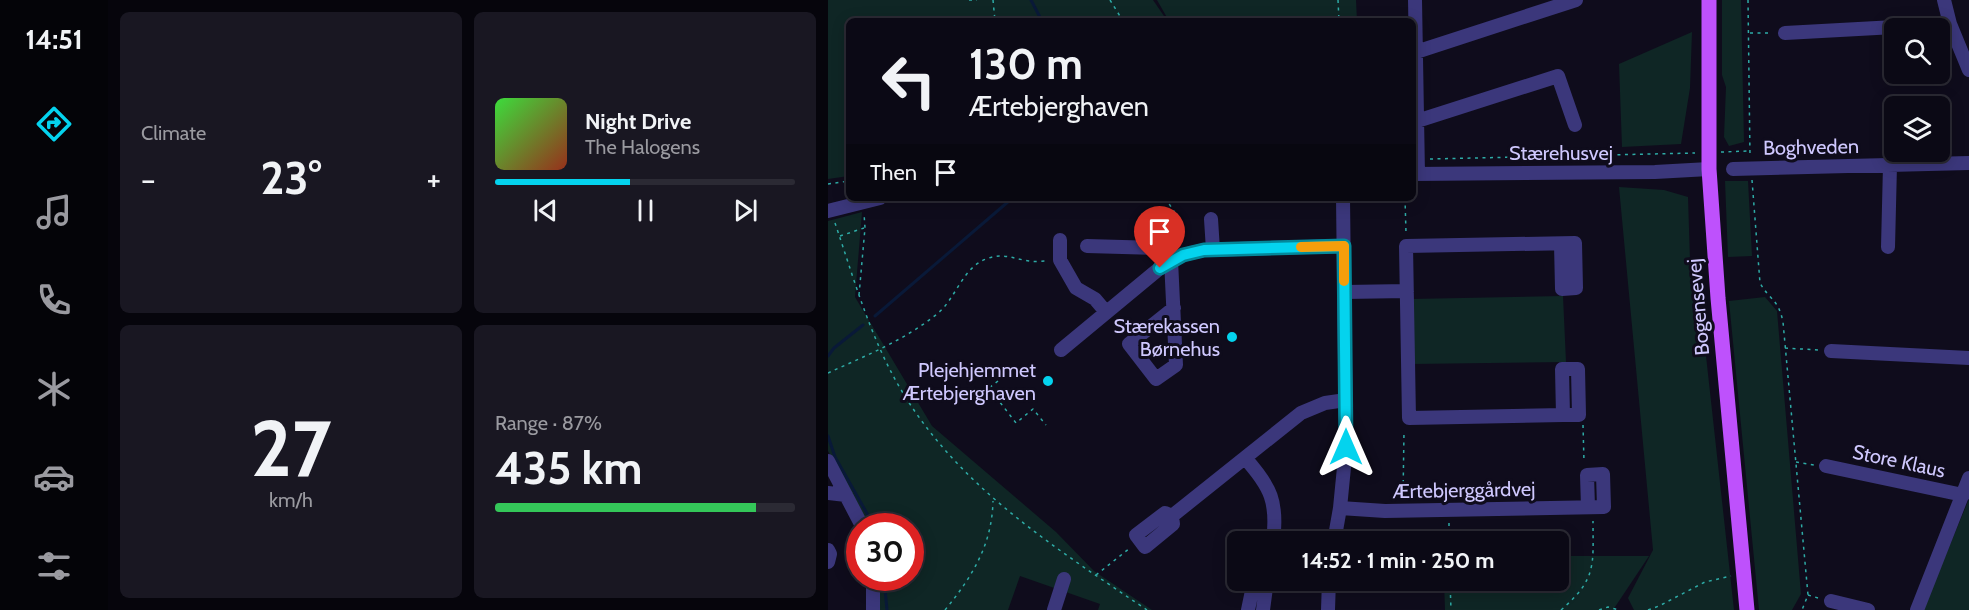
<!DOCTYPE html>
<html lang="en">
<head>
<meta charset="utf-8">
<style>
  :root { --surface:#0b0915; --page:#191722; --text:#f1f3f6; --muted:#9a9aa0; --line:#2b2a34; --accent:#04d3ee }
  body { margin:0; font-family:Cabin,sans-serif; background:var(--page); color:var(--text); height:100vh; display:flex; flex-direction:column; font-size:22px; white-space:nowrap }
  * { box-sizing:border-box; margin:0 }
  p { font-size:20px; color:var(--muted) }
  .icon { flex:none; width:33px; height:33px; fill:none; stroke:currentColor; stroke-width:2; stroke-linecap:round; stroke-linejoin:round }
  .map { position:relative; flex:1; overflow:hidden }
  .side { display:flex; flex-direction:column; gap:12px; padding:12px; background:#06050c; width:720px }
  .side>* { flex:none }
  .hud { position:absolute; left:18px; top:18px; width:570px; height:183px; border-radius:9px; box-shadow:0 3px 15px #0003,0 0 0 2px var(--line); background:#0b0915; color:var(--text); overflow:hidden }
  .controls { position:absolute; left:1056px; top:18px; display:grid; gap:12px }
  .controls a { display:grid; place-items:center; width:66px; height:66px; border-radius:9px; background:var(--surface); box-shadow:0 3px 15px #0003,0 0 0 2px var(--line); font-size:30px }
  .speed { position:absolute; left:18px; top:513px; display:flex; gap:12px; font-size:30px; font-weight:700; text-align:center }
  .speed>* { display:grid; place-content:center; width:78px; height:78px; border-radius:50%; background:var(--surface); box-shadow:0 3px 15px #0003,0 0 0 2px var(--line); line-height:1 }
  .speed .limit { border:9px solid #d22; background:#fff; color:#111 }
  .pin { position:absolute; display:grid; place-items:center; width:51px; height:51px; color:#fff; margin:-62px -26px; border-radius:50% 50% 50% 0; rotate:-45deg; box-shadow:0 0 6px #0007 }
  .pin .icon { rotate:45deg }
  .me { position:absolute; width:66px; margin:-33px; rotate:0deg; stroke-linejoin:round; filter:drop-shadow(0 0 4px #0008) }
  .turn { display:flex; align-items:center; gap:21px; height:126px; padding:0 24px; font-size:27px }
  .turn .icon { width:78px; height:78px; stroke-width:2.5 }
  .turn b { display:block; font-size:42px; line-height:51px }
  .then { display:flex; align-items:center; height:57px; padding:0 24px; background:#0003; gap:12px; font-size:22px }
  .big { font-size:45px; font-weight:700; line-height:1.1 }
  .side .card { flex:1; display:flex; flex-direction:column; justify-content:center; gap:9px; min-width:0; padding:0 21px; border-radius:9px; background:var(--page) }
  .side .dial { align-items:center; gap:0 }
  .dial b { font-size:78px; line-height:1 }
  .song { display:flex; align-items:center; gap:18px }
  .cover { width:72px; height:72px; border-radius:9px; background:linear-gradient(135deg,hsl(120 70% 55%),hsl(10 70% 35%)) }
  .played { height:6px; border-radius:3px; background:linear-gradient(90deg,var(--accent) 45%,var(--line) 45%) }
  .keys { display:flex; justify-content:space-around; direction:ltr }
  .heat { display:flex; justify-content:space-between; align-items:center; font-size:33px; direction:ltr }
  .charge { height:9px; border-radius:4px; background:linear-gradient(90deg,#34c759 87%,var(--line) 0) }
  .side .tiles { flex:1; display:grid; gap:12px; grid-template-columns:repeat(2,1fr) }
  .trip { position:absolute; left:399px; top:531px; width:342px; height:60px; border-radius:9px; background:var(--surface); box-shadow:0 3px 15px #0003,0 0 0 2px var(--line); font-weight:700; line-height:60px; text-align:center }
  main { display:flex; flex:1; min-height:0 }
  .tabs { display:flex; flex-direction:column; width:108px; justify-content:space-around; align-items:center; background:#040408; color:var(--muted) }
  .tabs .icon { width:42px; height:42px }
  .tabs .on { color:var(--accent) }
  .tabs b { font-size:27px; color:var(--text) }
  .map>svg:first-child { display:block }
  .green { fill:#0f2625 }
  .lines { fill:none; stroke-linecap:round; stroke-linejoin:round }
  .stream { stroke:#091938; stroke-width:3 }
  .path { stroke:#2eaba6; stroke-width:1.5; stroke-dasharray:3 4.5; stroke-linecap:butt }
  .minor { stroke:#3b377b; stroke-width:14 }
  .major { stroke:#be51fc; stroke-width:15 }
  .route-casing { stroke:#03899b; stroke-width:15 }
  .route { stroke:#04d3ee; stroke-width:10 }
  .slow { stroke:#f59e0b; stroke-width:10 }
  .poi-dot { fill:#04d3ee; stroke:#0f0c1c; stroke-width:2 }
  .labels { text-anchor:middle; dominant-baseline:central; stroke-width:6; stroke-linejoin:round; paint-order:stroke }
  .street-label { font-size:20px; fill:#cfc8fe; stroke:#0f0c1c }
  .poi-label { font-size:20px; fill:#cfc8fe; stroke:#0f0c1c; text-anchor:end }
</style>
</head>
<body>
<main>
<nav class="tabs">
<b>14:51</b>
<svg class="icon on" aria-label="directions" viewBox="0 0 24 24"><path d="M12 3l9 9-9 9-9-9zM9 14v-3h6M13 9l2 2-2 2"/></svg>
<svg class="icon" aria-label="music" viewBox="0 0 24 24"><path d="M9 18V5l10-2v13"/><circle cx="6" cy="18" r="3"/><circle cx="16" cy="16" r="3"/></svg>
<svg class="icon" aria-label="phone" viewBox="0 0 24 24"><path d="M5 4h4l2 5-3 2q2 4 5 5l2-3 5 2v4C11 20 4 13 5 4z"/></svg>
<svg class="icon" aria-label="climate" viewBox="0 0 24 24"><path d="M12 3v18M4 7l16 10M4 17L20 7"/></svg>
<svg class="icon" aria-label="car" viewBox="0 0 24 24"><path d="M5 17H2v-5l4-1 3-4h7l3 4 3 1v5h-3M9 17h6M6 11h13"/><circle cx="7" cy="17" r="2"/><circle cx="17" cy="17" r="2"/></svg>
<svg class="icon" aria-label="filters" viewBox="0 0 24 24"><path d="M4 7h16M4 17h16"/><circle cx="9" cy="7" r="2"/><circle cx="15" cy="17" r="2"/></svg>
</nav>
<section class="side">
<div class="tiles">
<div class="card"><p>Climate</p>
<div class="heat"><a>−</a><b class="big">23°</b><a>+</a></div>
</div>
<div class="card">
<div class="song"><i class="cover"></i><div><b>Night Drive</b><p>The Halogens</p></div></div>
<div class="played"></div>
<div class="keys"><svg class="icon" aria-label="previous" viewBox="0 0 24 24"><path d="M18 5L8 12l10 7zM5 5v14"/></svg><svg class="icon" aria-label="pause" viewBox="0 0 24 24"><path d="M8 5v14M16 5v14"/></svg><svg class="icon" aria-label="next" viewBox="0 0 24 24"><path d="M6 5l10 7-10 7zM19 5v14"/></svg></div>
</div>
<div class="card dial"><b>27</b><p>km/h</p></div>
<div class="card"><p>Range · 87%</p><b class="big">435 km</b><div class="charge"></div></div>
</div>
</section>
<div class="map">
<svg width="1141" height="610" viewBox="0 0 1141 610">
  <rect width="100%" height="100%" fill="#0f0c1c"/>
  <path class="green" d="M0 0H325L336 16 337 21H21V176L0 179Z
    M329 0H528L529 21H341Z
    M894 0H913L916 142 901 146 896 137 898 87 894 75Z
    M864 32 862 88 853 144 794 147 791 64Z
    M897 181H920L924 256 900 257Z
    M791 187 836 190 860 197 862 260 868 265 906 610H806L800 598 825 550Z
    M34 212 27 297 104 426 228 532 266 571 324 610H270L272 604 192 576 180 610H49V578H82V526H40L0 451V221Z
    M735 296 738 362 584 364 583 299Z
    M937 297 949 311 973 594 964 610H931L901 301Z
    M1141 499V610H1096L1097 605Z
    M731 556H821L785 610H617L616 581 730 580Z"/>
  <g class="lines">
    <path class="stream" d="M203 0 214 21
      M47 316 181 201
      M0 356 6 348 35 325
      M0 436 7 457 41 517 44 526
      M56 578 59 610"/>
    <path class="path" d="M141 0H149
      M165 0 167 21
      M282 0 295 21
      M510 0 511 21
      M920 0 922 157
      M922 33H944
      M893 152 921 151
      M602 159 867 153
      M924 180 932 283C942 301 950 298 955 322L980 595 974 610
      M0 184 21 181
      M337 198 352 220 346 245
      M577 198 578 233
      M7 223C26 279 42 337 72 388 130 487 226 547 319 610
      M12 236 36 228
      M31 295 37 228 36 213
      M957 348 990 350
      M0 373C37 356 77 340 109 314 129 298 134 266 161 258 175 253 187 259 201 261 207 262 214 261 219 261
      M170 381 161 388 188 423 205 409 218 425
      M755 425 756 462
      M968 462 986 465
      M575 498 576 431
      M621 523V542
      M268 575 302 548
      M622 580 623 610
      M980 595 990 598
      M117 610C144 577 164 545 165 501
      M733 610C769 579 765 565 765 521
      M771 610 780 607 791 610
      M820 610 831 606 877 582 903 576"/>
    <path class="minor" d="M587 0 590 174
      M1116 0 1122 24 1141 70
      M957 33 1122 24
      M588 52 748 0
      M589 121 730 76 747 125
      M905 169 1141 163
      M585 174 827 172 881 169
      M0 211 52 198
      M383 219 385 250
      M232 240V260L248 288 267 299 278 312
      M733 244 734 289 748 288 747 243 578 246 581 418 735 415
      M259 246 330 248 343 260 348 365 328 379 301 344 346 308
      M1060 247 1062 165
      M517 292 579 291
      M233 350 332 268 355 255 376 250 516 246
      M1003 351 1141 358
      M734 369H750L751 415H735Z
      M417 458C443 487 450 502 445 542
      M0 461 34 526
      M998 466 1135 495
      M0 493 18 495
      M512 508 557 511 776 507 775 474 759 475 760 507
      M344 516 337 513 308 535 317 547 345 524 344 516 473 413 497 403 518 400
      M506 542 512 508 518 447 515 198
      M0 550 2 554 0 562
      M45 578V610
      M1003 601 1040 610
      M226 610 236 579
      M420 610 425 586 438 587
      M435 610 439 580
      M500 610 501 580
      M1089 610 1141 478"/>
    <path class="major" d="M881 0V169L890 298 919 610"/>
  </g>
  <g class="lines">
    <g class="route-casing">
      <path id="route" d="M332 268 355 255 376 250 516 246 518 447"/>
    </g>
    <use href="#route" class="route"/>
    <path class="slow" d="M473 247 516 246V281"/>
  </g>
  <g class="poi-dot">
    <circle cx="404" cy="337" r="6"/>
    <circle cx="220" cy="381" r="6"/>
  </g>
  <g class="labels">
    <g class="street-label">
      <text transform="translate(983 147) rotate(-1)">Boghveden</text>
      <text x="733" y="153">Stærehusvej</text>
      <text transform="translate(870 307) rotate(-95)">Bogensevej</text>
      <text transform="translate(1071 461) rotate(12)">Store Klaus</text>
      <text transform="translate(636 490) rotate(-1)">Ærtebjerggårdvej</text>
    </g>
    <g class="poi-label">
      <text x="392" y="326">Stærekassen<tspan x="392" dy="23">Børnehus</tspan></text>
      <text x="208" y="370">Plejehjemmet<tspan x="208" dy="23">Ærtebjerghaven</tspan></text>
    </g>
  </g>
</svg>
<div class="controls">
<a><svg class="icon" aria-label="search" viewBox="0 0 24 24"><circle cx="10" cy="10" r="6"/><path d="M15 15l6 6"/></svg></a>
<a><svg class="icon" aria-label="layers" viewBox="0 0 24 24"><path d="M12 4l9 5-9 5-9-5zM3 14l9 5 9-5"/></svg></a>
</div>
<div class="speed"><div class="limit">30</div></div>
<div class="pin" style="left:332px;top:268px;background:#d93025"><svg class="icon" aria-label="arrive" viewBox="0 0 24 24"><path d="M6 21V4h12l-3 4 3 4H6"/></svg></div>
<svg class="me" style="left:518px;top:447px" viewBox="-20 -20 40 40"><path d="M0-17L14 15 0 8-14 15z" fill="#04d3ee" stroke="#fff" stroke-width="4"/></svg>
<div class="trip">14:52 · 1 min · 250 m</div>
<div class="hud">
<div class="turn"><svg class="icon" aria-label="left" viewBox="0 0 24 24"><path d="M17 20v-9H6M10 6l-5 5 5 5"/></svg><div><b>130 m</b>Ærtebjerghaven</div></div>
<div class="then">Then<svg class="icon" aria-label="arrive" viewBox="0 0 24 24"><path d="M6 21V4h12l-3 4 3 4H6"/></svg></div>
</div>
</div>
</main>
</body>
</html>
